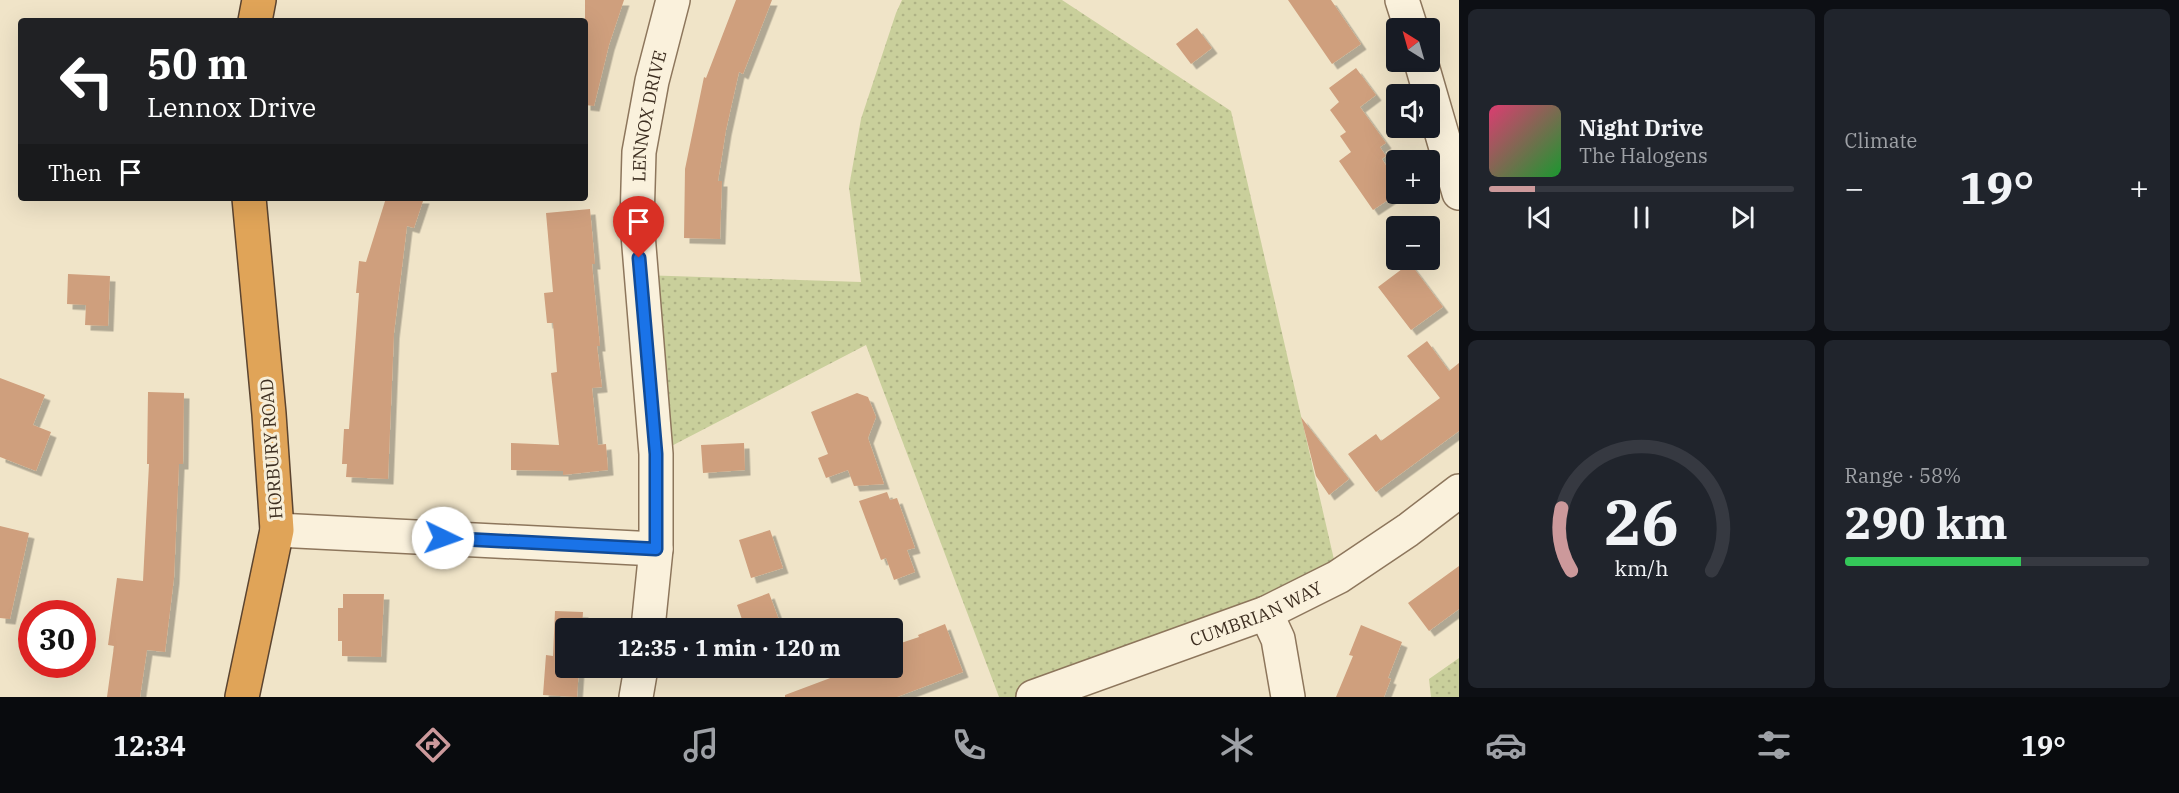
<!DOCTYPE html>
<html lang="en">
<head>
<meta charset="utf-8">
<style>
  :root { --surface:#171b24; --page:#20242c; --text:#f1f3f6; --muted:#9ea1a6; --line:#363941; --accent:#cc999b }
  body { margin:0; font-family:"IBM Plex Serif",serif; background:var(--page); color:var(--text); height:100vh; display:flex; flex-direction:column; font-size:22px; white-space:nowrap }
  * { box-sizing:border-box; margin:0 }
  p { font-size:20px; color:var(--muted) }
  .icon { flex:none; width:33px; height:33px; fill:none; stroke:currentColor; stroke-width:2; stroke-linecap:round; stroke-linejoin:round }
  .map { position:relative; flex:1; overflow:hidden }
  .panel { display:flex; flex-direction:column; gap:9px; padding:9px; background:#0d0f14; width:720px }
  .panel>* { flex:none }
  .guide { position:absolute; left:18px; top:18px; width:570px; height:183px; border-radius:6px; box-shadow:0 6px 24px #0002; background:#202124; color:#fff; overflow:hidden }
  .needle { width:39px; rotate:323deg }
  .tools { position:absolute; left:1386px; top:18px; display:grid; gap:12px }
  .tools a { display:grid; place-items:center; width:54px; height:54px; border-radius:6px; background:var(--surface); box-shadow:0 6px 24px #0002; font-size:30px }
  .speed { position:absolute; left:18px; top:600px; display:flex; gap:12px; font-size:30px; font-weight:700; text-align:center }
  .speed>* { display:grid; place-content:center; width:78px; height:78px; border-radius:50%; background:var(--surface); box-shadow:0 6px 24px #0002; line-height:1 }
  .speed .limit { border:9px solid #d22; background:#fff; color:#111 }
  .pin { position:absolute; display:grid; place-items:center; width:51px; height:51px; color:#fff; margin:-62px -26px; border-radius:50% 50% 50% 0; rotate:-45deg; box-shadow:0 0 6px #0007 }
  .pin .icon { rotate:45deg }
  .me { position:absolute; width:66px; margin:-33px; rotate:93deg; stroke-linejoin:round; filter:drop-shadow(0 0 4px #0008) }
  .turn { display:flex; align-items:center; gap:21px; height:126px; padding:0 30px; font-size:27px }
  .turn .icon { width:78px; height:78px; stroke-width:2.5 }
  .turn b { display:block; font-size:42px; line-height:51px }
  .then { display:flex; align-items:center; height:57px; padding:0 30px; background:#0003; gap:12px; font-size:22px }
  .big { font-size:45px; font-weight:800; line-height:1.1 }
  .panel .card { flex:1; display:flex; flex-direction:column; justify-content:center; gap:9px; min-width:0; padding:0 21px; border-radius:9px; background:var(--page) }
  .panel .dial { align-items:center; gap:0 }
  .dial svg { height:156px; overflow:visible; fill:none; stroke:var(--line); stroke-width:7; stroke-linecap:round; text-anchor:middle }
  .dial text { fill:var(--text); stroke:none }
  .song { display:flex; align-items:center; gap:18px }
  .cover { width:72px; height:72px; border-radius:9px; background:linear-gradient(135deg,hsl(340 70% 55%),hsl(130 70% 35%)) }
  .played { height:6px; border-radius:3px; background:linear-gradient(90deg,var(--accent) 15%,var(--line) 15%) }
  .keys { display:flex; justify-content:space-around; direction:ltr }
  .heat { display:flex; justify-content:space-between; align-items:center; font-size:33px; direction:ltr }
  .charge { height:9px; border-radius:4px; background:linear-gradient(90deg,#34c759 58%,var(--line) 0) }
  .panel .tiles { flex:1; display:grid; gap:9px; grid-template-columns:repeat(2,1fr) }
  .trip { position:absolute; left:555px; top:618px; width:348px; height:60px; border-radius:6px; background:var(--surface); box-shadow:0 6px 24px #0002; font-weight:800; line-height:60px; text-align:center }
  .tab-bar { display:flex; height:96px; justify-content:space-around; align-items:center; background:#090b0e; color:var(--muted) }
  .tab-bar .icon { width:42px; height:42px }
  .tab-bar .current { color:var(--accent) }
  .tab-bar b { font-size:27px; color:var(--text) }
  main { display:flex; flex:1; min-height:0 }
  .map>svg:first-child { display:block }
  .grass { fill:url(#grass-dots) }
  .building { fill:#cf9f7d; filter:url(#shadow) }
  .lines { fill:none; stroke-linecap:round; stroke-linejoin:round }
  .street-casing { stroke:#8d765c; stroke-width:36 }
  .highway-casing { stroke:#5b4430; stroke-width:36 }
  .street { stroke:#faf1dc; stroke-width:33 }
  .highway { stroke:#e0a458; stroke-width:33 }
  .route-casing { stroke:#114b97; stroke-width:15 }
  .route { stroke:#1a73e8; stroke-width:10 }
  .labels { text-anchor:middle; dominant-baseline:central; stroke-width:6; stroke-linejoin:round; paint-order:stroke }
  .street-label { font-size:18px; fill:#3d2e20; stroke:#f7eed8 }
</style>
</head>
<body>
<main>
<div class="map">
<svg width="1459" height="697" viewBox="0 0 1459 697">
  <defs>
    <pattern id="grass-dots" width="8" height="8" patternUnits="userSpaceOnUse" patternTransform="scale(1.5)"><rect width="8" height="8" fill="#c9cf9b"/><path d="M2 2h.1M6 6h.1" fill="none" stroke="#aeb285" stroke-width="1.8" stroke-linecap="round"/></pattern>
    <filter id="shadow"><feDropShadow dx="5.5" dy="5.5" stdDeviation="0" flood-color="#0004"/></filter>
  </defs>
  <rect width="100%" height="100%" fill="#f0e4c8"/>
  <path class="grass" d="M902 0H1062L1231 111 1338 577 1033 697H999L866 345 656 454 640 275 861 282 849 187 861 119 896 13Z
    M1459 658V697H1431L1429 679Z"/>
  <path class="building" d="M585 0H624L609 45 594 106 585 105Z
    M736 0H772L743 74 739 72 726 130 718 181H722L720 239 684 238 685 169 704 77 706 78Z
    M1288 0H1331L1361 44 1332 64Z
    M1197 28 1212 48 1191 64 1176 44Z
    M1356 68 1376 95 1360 107 1386 143 1380 147 1386 156 1382 159 1396 181 1397 194 1373 210 1339 161 1351 152 1340 136 1346 132 1330 110 1339 102 1329 88Z
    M386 198H424L414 228 407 226 394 333 388 479 346 477 347 464H342L344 429H349L350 415 359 293H356L359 261 366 262Z
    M590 209 595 264H592L600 346H597L602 387 592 388 598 445 606 444 608 470 563 475V471L511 470V443L559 445 551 373 557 372 553 323H547L544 293 553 292 546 213Z
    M1410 263 1443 307 1411 330 1378 287Z
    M68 274 110 276 108 326 85 325 86 305 67 304Z
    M1427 341 1449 371 1459 363V431L1376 492 1348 454 1376 434 1381 441 1440 398 1407 356Z
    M0 378 45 395 33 425 51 432 36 471 0 457Z
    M148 392 184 393 183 464H179L174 578 165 652 147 650 140 697H107L114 646 108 645 117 578 143 581 149 464H147Z
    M857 393 868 397 876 417 868 438 884 484 854 486 848 470 826 478 818 458 828 454 811 412Z
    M1301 417 1349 479 1329 495 1316 476Z
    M744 443 745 470 703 473 701 445Z
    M887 492 890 500 897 498 915 548 907 550 915 572 894 580 886 558 881 560 859 501Z
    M0 526 29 533 10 619 0 618Z
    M770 530 783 568 751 578 739 540Z
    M1459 566V609L1429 631 1408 603Z
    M769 593 782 628H745L737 605Z
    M343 594H384L381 657 342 656V641H338V608H343Z
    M555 611 583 612 582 628H566V668H579L577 697 543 695 546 655 553 656Z
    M945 624 963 672 897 697H785V695L857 668H892V646L919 637 918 635Z
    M1361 625 1402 642 1388 678 1391 679 1384 697H1336L1353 656 1349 655Z"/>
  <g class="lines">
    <g class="street-casing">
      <g id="street">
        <path d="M1402 0 1411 28"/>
        <path d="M1421 62 1459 193"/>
        <path d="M277 530 656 549"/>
        <path d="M1266 613 1278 639 1288 697"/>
        <path id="s1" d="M648 628 656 549V454L637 222 639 152 652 81 673 0"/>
        <path d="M636 697 641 668"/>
        <path id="s2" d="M1033 697 1266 613 1338 577 1408 530 1459 491"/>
      </g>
    </g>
    <g class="highway-casing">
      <path id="highway" d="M255 21 259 0
        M242 697 277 530 269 414 249 198"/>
    </g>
    <use href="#street" class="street"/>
    <use href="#highway" class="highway"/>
  </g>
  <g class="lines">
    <g class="route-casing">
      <path id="route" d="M443 538 656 549V454L639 258"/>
    </g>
    <use href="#route" class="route"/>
  </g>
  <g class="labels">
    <g class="street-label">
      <text stroke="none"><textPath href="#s1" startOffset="514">LENNOX DRIVE</textPath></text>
      <text transform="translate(271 449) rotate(-94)">HORBURY ROAD</text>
      <text stroke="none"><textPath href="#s2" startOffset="238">CUMBRIAN WAY</textPath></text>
    </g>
  </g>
</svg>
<div class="tools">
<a><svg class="needle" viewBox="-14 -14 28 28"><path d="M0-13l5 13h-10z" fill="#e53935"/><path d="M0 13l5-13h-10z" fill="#9ea1a6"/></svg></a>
<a><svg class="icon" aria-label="sound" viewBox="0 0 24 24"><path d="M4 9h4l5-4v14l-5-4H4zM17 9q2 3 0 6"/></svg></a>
<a>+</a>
<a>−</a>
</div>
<div class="speed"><div class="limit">30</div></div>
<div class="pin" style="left:639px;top:258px;background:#d93025"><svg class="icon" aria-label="arrive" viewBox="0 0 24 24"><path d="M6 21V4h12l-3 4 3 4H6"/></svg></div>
<svg class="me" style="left:443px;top:538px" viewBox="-20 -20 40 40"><circle r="19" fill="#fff"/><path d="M0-13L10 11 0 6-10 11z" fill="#1a73e8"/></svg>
<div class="trip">12:35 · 1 min · 120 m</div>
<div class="guide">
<div class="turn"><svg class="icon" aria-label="left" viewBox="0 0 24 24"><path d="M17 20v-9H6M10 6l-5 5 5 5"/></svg><div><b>50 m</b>Lennox Drive</div></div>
<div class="then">Then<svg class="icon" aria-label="arrive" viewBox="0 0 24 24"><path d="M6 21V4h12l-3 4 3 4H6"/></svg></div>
</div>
</div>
<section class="panel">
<div class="tiles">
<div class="card">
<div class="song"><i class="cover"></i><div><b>Night Drive</b><p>The Halogens</p></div></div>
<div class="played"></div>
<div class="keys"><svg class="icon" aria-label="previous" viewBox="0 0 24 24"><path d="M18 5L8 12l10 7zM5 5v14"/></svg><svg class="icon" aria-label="pause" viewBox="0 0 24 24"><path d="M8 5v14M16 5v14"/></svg><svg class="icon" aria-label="next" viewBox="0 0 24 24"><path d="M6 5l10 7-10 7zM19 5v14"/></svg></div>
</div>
<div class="card"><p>Climate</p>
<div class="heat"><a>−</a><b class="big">19°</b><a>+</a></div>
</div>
<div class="card dial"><svg viewBox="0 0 100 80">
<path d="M14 69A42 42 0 1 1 86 69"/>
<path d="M14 69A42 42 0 0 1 9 37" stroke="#cc999b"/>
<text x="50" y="56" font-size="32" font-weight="700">26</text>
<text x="50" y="72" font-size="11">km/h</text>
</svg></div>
<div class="card"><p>Range · 58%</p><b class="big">290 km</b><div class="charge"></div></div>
</div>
</section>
</main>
<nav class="tab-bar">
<b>12:34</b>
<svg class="icon current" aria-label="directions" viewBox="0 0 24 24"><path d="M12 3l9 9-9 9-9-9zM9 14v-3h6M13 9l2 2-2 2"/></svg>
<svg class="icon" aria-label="music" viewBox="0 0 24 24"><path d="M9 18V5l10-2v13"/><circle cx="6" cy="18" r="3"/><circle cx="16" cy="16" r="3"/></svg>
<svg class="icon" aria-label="phone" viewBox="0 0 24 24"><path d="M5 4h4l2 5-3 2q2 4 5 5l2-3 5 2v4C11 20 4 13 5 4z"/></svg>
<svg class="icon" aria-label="climate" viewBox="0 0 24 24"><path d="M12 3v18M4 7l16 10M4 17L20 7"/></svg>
<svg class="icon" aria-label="car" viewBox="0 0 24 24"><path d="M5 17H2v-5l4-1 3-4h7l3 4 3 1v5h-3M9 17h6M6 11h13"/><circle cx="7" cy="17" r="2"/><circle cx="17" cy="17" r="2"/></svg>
<svg class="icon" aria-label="filters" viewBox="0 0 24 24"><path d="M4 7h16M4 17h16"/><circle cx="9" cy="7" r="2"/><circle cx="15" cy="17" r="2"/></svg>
<b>19°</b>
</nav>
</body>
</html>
